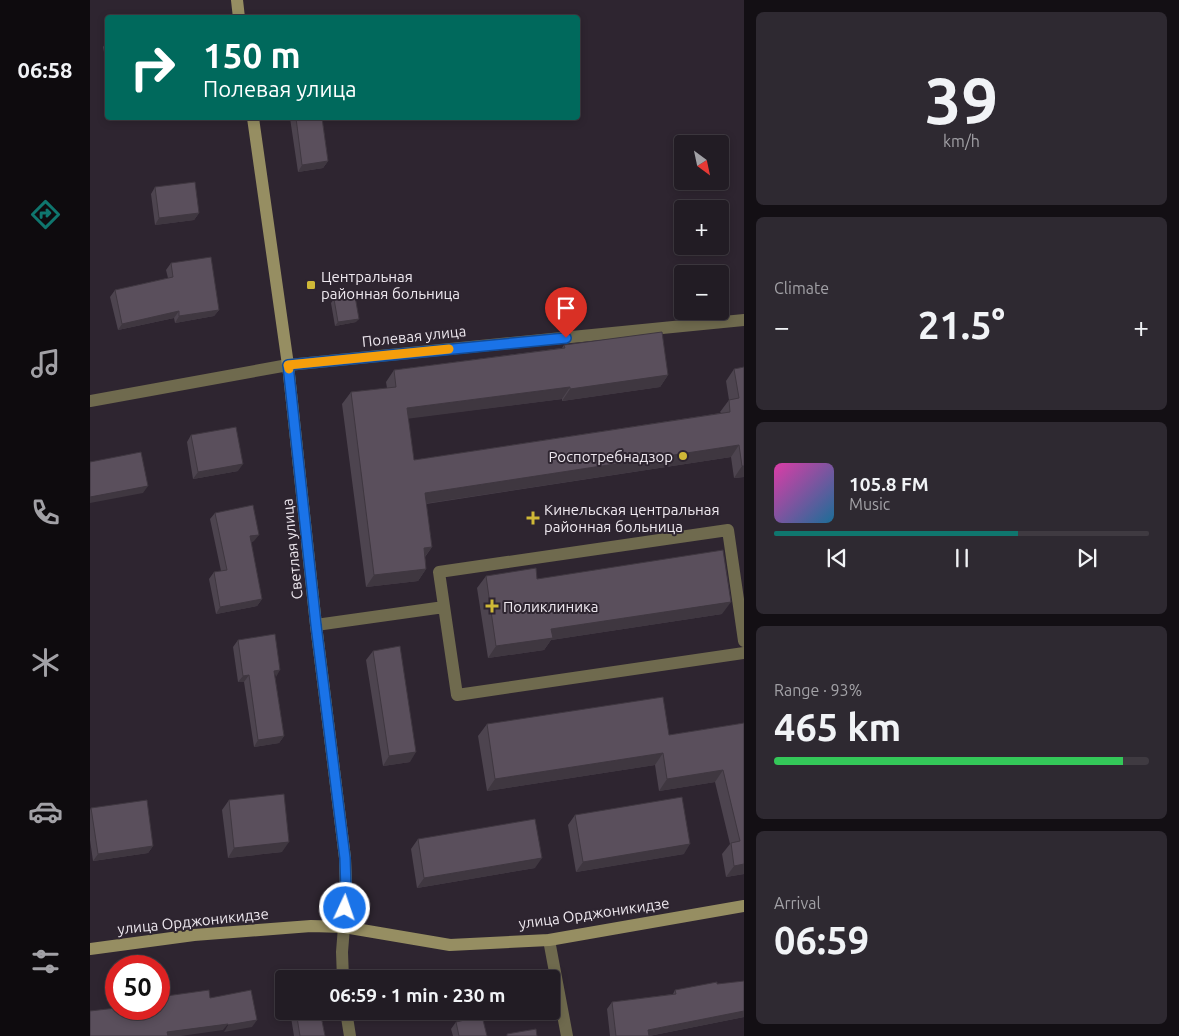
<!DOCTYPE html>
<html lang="en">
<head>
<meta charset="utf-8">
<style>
  :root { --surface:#221c24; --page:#2e2931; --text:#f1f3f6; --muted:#a2a1a6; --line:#3f3a41; --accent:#0f766e }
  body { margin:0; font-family:Ubuntu,sans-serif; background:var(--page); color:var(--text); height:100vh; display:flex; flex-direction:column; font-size:19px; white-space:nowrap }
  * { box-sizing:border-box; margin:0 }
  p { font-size:16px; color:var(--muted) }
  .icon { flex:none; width:28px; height:28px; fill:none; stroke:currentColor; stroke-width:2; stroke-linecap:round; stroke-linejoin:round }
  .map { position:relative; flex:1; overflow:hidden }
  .drawer { display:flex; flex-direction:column; gap:12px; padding:12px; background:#130f14; width:435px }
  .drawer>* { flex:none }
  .guide { position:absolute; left:15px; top:15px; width:475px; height:105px; border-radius:5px; box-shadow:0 2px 8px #0003,0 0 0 1px var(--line); background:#00695c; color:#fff; overflow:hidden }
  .needle { width:32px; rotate:147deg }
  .tools { position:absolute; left:584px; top:135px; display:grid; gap:10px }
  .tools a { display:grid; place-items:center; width:55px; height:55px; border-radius:5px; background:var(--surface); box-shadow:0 2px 8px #0003,0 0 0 1px var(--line); font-size:25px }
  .speed { position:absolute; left:15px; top:955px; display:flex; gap:10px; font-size:25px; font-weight:700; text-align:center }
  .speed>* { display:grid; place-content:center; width:65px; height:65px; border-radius:50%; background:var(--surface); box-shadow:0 2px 8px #0003,0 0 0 1px var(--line); line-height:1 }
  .speed .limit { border:8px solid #d22; background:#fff; color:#111 }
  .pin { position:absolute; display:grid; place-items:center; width:42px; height:42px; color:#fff; margin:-51px -21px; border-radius:50% 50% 50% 0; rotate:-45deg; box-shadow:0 0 5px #0007 }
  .pin .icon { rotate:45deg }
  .me { position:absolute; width:55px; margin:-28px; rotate:3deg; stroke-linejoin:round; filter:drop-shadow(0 0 4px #0008) }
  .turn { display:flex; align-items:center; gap:18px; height:105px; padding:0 15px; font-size:22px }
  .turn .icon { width:65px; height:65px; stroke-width:2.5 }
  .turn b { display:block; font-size:35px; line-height:42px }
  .big { font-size:38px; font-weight:700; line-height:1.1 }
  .drawer .card { flex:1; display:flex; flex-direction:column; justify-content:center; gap:8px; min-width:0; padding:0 18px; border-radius:8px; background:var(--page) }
  .drawer .dial { align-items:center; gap:0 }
  .dial b { font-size:65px; line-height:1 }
  .song { display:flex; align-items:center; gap:15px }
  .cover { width:60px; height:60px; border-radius:8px; background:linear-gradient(135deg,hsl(320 70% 55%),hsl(200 70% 35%)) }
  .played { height:5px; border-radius:2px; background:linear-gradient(90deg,var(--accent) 65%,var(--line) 65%) }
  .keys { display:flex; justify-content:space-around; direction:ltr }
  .heat { display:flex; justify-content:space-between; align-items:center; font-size:28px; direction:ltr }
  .charge { height:8px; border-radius:4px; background:linear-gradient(90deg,#34c759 93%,var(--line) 0) }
  .trip { position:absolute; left:185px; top:970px; width:285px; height:50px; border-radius:5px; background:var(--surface); box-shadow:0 2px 8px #0003,0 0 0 1px var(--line); font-weight:700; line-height:50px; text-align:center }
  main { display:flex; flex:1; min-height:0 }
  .dock { display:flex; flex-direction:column; width:90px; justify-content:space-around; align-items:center; background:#0e0b0e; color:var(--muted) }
  .dock .icon { width:35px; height:35px }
  .dock .on { color:var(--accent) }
  .dock b { font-size:22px; color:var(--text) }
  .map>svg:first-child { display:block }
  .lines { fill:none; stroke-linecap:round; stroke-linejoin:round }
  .lane { stroke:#6f6a4e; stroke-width:12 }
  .street { stroke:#6f6a4e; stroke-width:12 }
  .secondary { stroke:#968e62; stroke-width:12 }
  .wall { fill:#4d444f }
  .shaded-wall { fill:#3f3740 }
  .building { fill:#5a4f5c; stroke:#3f3740 }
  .route-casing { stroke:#114b97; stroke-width:12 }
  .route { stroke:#1a73e8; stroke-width:9 }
  .slow { stroke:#f59e0b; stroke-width:9 }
  .poi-dot { fill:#cfb837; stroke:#2e2530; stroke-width:2 }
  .labels { text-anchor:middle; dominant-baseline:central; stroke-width:4; stroke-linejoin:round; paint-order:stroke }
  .poi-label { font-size:15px; fill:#eee8ef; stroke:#2e2530; text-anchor:start }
  .street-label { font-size:15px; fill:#eee8ef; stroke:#2e2530 }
</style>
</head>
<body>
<main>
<nav class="dock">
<b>06:58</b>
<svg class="icon on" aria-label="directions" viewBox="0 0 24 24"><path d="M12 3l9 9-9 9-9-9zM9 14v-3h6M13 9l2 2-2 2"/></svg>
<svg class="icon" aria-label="music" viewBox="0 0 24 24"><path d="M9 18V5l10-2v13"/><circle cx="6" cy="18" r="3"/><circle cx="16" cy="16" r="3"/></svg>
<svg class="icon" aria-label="phone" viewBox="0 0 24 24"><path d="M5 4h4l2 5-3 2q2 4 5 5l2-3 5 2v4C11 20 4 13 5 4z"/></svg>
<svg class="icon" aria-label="climate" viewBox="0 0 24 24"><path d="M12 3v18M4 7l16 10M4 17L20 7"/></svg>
<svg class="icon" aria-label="car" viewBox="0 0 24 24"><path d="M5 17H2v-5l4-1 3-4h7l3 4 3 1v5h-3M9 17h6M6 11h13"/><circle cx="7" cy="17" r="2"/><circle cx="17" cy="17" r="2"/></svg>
<svg class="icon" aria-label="filters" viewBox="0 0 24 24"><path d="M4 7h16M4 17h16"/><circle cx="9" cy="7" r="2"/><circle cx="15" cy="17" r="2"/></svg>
</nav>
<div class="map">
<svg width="654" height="1036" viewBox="0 0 654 1036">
  <rect width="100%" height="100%" fill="#2e2530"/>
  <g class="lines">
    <path class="lane" d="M226 625 354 607
      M654 641 638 530 349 572 367 695 654 653"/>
    <path class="street" d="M0 401 198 365 654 320
      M459 940 477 1036
      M253 979 252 952 254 927
      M256 1011 260 1036"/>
    <path class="secondary" d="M147 0 149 18
      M163 118 198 365 226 625 255 858 256 889 254 927
      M0 949 104 935 221 926 254 927 360 945 459 940 654 906"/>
  </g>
  <path class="wall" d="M18 40V72L13 47Z
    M200 118H232L238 161 233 168 208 172Z
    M65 187 109 213 104 220 65 225 61 194Z
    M81 263 129 310 124 316 85 323 84 318 28 330 20 297 25 290 78 278 76 270Z
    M244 299 266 322 245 326 241 303Z
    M474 345 578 375 570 387 472 401V399L318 418 324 460 631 413 630 412 639 400 636 381 644 369 654 367V477L644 478 641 457 336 504 342 547 335 557 336 569 328 581 276 587 252 404 261 392 297 388 296 382 304 370 472 348Z
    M101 435 148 471 103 479 97 442Z
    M125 513 164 541 161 542 172 599 167 606 126 614 119 579 124 572 131 571 120 519Z
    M396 576 447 579 632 614 461 640 454 650 398 658 387 588Z
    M148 640 185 677 194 736 189 743 164 747 154 682H148L143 647Z
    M283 651 320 762 293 766 276 660Z
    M654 723V874L636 877 632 854 640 844 625 782 569 791 565 765 397 791 388 736 397 724 579 735Z
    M139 800 192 852 138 858 132 810Z
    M1 808 63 846 58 853 3 861 0 840V810Z
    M485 815 594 854 486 872 478 825Z
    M328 839 445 868 327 888 321 849Z
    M654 981V1017L559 1036H520L517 1009 522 1002 583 994 585 990Z
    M200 1011H238L234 1018 231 1016 235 1036H204Z
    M366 1022 397 1036H363L361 1029Z"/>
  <path class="shaded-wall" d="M238 161 233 168 208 172 212 165Z
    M109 213 104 220 65 225 69 218Z
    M129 310 124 316 85 323 89 316Z
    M89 311 84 318 28 330 32 324Z
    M269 319 266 322 245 326 248 322Z
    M578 375 570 387 472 401 480 389Z
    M480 387 472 399 308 420 317 408Z
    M649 445 641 457 326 505 335 493Z
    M153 464 148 471 103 479 108 472Z
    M652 466H654V477L644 478Z
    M58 486 53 493 0 503V497Z
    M169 535 164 541 155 543 160 536Z
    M342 547 333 559 334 548Z
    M336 569 328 581 276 587 284 575Z
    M172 599 167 606 126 614 130 607Z
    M641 602 632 614 461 640 454 650 398 658 406 646 461 629Z
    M190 670 186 677 184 671Z
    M159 675 154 682H148L153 676Z
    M194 736 189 743 164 747 168 740Z
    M326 752 320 762 293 766 299 756Z
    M573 753 565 765 397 791 405 779Z
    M633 770 625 782 569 791 577 779Z
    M199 842 192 852 138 858 144 848Z
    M600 844 594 854 486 872 493 862Z
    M63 846 58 853 3 861 8 854Z
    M452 858 445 868 327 888 334 878Z
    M654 864V874L636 877 644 866Z
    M654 1011V1017L559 1036H554L558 1030Z
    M167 1020 162 1027 134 1032 138 1025Z
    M138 1024 133 1030 91 1036H74L77 1032Z"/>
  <path class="building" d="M315 16V18H301Z
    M206 118H232L238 161 212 165Z
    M105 182 109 213 69 218 65 187Z
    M121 257 129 310 89 316V311L32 324 25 290 83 277 81 263Z
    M265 296 269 319 248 322 244 299Z
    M572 332 578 375 480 389V387L317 408 324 460 640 412 639 400 649 398 644 369 654 367V466H652L649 445 335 493 342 547 334 548 336 569 284 575 261 392 306 387 304 370 475 348 474 345Z
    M146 427 153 464 108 472 101 435Z
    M51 452 58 486 0 497V462Z
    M163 505 169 535 160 536 172 599 130 607 124 572 137 570 125 513Z
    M633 550 641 602 461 629 463 638 406 646 396 576 446 568 447 579Z
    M185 634 190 670 184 671 194 736 168 740 159 675 153 676 148 640Z
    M310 646 326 752 299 756 283 651Z
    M573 697 579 735 654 723V864L644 866 641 843 650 841 633 770 577 779 573 753 405 779 397 724Z
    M194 794 199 842 144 848 139 800Z
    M592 797 600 844 493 862 485 815Z
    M57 800 63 846 8 854 1 808Z
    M445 819 452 858 334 878 328 839Z
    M233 975 234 979H212Z
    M654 981V1011L558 1030 559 1036H526L522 1002 586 994 585 990 627 982V984Z
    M119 990 120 998 161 990 167 1020 138 1025V1024L77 1032 78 1036H0V1011L26 1008V1009H69V997Z
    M206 1011H230L235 1036H210Z
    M392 1016 397 1036H369L366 1022Z
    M446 1029 447 1036H417V1034Z"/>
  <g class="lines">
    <g class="route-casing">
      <path id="route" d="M255 908 256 889 255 858 226 625 198 365 476 338"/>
    </g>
    <use href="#route" class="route"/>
    <path class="slow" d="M199 369 198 365 359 349"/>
  </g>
  <g class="poi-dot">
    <rect x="216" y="280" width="10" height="10" rx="2.5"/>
    <circle cx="593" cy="456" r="5"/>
    <path d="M440.5 510.5h5v5h5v5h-5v5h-5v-5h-5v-5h5z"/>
    <path d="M399.5 598.5h5v5h5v5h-5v5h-5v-5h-5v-5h5z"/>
  </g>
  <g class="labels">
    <g class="poi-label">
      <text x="231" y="276">Центральная<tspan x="231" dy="17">районная больница</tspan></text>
      <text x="583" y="456" text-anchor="end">Роспотребнадзор</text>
      <text x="454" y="509">Кинельская центральная<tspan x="454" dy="17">районная больница</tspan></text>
      <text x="413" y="606">Поликлиника</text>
    </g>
    <g class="street-label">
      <text transform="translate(324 336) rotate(-6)">Полевая улица</text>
      <text transform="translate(202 549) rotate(-96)">Светлая улица</text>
      <text transform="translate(504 913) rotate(-8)">улица Орджоникидзе</text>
      <text transform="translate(103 921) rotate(-6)">улица Орджоникидзе</text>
    </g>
  </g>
</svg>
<div class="tools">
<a><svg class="needle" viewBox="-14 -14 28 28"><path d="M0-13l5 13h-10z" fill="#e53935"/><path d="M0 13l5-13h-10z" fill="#a2a1a6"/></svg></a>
<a>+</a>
<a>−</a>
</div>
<div class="speed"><div class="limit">50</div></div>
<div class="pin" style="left:476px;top:338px;background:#d93025"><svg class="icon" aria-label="arrive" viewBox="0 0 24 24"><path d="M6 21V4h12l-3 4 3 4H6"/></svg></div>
<svg class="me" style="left:255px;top:908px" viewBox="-20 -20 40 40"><circle r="17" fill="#1a73e8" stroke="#fff" stroke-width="3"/><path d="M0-11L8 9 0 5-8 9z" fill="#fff"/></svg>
<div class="trip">06:59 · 1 min · 230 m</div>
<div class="guide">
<div class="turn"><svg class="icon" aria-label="right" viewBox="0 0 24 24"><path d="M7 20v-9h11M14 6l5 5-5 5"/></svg><div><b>150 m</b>Полевая улица</div></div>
</div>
</div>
<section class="drawer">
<div class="card dial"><b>39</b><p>km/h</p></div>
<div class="card"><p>Climate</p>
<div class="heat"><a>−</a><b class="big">21.5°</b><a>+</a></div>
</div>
<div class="card">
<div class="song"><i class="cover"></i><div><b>105.8 FM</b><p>Music</p></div></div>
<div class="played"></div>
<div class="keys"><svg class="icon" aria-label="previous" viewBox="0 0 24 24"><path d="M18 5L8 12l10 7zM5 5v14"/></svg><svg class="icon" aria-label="pause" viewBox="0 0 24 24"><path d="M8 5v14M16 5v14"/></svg><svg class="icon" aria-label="next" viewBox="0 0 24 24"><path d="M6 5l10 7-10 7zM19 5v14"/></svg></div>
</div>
<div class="card"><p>Range · 93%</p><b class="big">465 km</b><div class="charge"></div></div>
<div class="card"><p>Arrival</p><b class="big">06:59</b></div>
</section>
</main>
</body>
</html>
